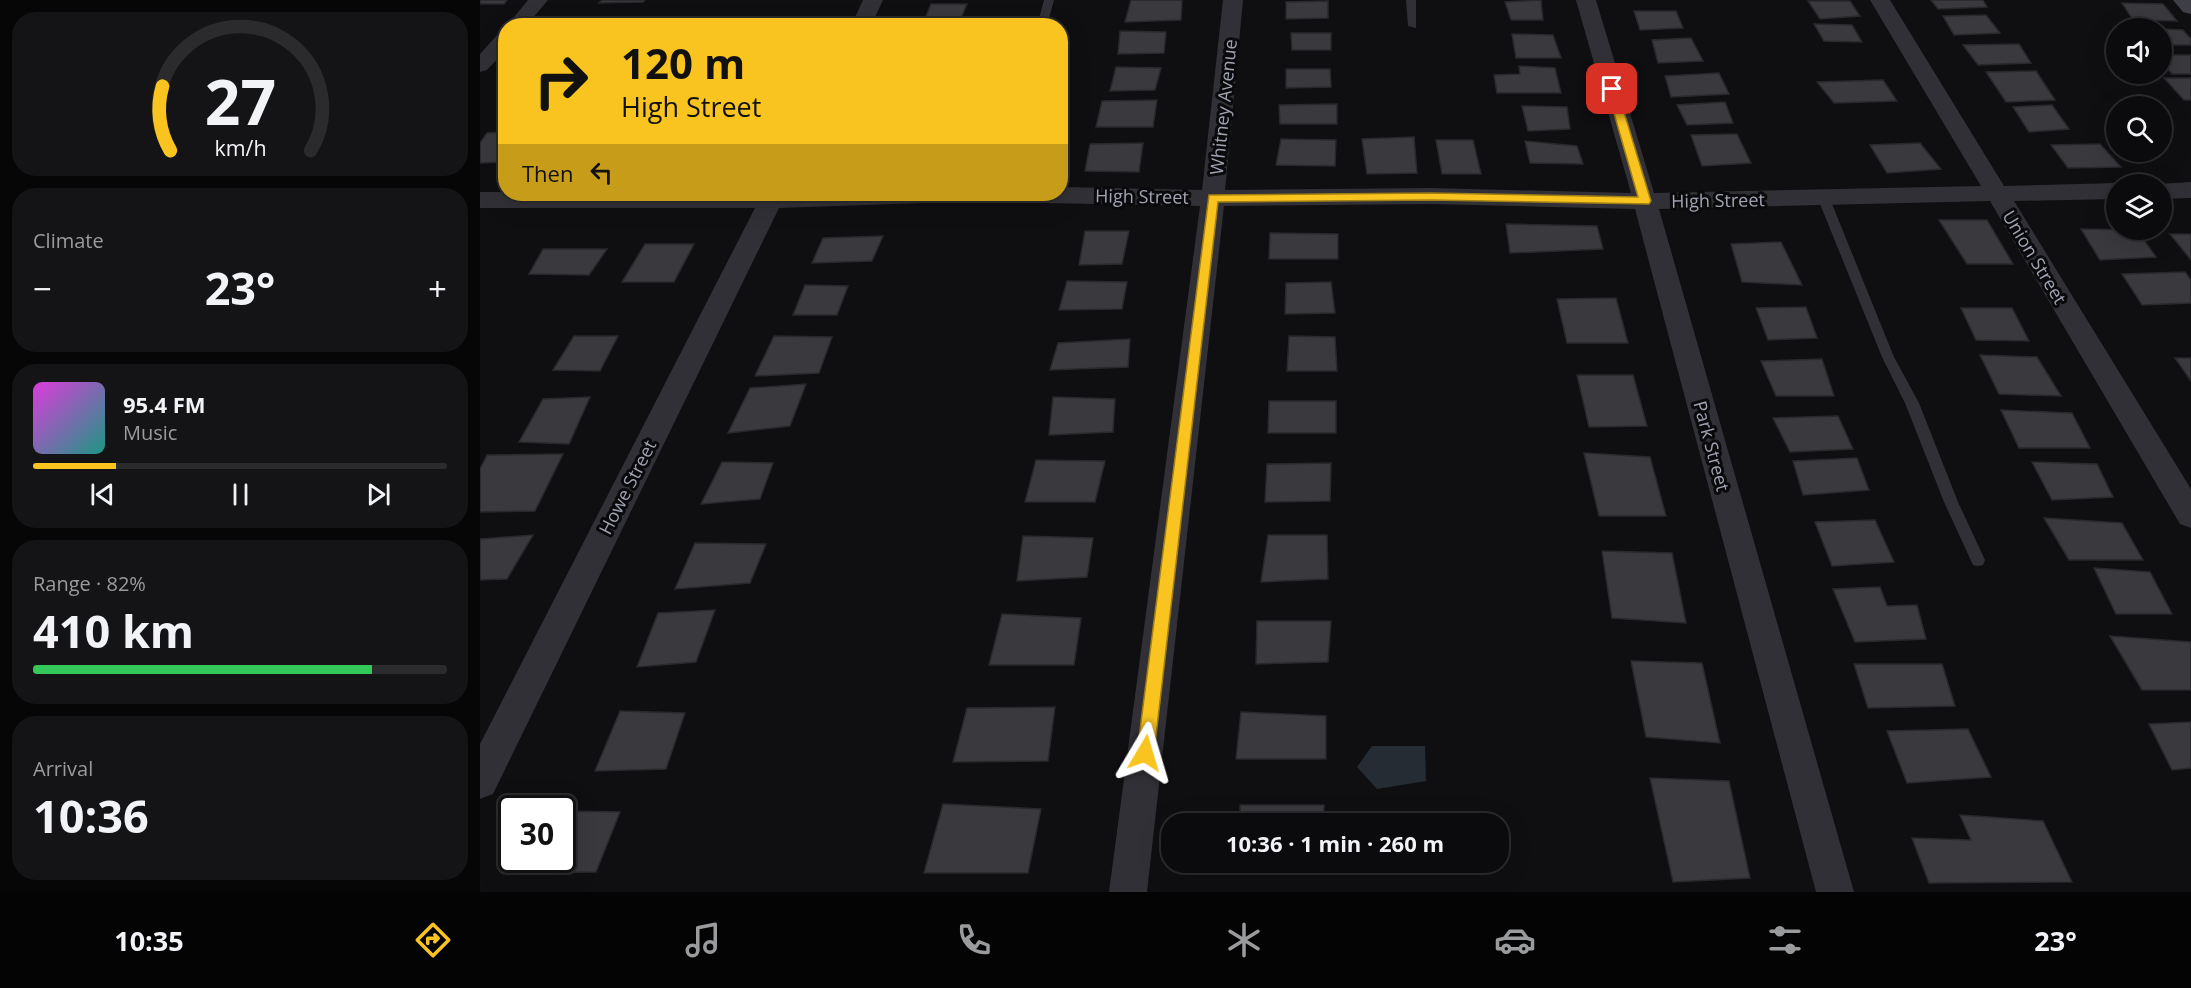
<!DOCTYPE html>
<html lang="en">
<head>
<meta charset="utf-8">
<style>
  :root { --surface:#0b0b0d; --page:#141416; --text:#f1f3f6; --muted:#9a9b9d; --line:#2b2b2e; --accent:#f9c41f }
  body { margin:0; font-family:"Open Sans",sans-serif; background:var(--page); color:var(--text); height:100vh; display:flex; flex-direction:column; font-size:22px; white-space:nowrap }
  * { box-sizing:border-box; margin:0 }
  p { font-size:20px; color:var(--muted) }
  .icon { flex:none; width:33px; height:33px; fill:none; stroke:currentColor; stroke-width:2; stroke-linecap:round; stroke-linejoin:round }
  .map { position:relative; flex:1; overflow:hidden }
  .side { display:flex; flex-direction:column; gap:12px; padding:12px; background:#060607; width:480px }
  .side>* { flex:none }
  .hud { position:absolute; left:18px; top:18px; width:570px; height:183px; border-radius:24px; box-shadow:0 6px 24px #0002,0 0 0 2px var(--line); background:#f9c41f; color:#111; overflow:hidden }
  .controls { position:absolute; left:1626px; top:18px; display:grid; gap:12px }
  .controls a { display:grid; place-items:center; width:66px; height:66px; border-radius:50%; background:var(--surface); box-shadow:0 6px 24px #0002,0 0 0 2px var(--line); font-size:30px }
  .speed { position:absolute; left:18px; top:795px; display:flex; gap:12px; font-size:30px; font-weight:700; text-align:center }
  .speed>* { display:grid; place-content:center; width:78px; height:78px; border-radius:50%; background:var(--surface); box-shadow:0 6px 24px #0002,0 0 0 2px var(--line); line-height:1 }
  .speed .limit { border:3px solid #111; border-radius:9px; background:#fff; color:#111 }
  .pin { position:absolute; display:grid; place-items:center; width:51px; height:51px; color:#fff; margin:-26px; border-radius:12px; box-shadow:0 3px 9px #0006 }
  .me { position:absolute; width:66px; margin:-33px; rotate:7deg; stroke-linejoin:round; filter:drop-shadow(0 0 4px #0008) }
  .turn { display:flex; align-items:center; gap:21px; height:126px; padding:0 24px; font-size:27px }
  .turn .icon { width:78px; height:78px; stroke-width:2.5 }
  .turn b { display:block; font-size:42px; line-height:51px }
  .then { display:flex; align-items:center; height:57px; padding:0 24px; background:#0003; gap:12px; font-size:22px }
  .big { font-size:45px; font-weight:700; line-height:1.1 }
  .side .card { flex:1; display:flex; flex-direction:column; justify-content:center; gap:9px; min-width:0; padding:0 21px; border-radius:24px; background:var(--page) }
  .side .dial { align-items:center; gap:0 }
  .dial svg { height:156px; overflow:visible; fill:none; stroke:var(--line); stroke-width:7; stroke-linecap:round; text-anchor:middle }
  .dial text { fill:var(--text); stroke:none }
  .song { display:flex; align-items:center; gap:18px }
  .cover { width:72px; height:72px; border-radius:9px; background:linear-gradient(135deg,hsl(300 70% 55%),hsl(170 70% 35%)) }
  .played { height:6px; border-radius:3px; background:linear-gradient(90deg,var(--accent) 20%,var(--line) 20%) }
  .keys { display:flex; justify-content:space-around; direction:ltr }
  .heat { display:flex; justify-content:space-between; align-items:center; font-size:33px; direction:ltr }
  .charge { height:9px; border-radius:4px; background:linear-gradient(90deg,#34c759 82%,var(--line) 0) }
  .trip { position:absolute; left:681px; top:813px; width:348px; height:60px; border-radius:24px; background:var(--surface); box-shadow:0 6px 24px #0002,0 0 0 2px var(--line); font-weight:700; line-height:60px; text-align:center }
  .tabs { display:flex; height:96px; justify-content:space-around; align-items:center; background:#040405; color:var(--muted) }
  .tabs .icon { width:42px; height:42px }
  .tabs .active { color:var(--accent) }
  .tabs b { font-size:27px; color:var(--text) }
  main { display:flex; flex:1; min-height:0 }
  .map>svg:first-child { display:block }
  .water { fill:#252c34 }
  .building { fill:#39393e; stroke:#29292d; stroke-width:1.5 }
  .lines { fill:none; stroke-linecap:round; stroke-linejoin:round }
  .lane { fill:#303036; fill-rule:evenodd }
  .street { fill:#303036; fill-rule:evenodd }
  .secondary { fill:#3e3f46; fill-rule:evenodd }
  .route { fill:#f9c41f; stroke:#a27f14; stroke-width:1.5 }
  .labels { text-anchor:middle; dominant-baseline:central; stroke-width:6; stroke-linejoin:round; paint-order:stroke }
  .street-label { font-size:18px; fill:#a0a3b2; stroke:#0a0a0c }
</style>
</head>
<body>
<main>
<section class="side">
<div class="card dial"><svg viewBox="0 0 100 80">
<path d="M14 69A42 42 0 1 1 86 69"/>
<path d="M14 69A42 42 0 0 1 10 36" stroke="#f9c41f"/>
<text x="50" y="56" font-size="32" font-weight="700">27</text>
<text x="50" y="72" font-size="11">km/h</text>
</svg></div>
<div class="card"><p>Climate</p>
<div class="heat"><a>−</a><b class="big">23°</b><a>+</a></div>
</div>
<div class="card">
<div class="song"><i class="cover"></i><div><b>95.4 FM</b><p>Music</p></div></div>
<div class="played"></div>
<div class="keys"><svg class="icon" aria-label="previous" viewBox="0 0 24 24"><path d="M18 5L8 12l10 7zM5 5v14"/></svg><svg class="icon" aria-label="pause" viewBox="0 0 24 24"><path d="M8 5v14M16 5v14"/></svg><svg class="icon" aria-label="next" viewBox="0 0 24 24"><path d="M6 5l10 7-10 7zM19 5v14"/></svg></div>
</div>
<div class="card"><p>Range · 82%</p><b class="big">410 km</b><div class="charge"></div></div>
<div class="card"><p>Arrival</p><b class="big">10:36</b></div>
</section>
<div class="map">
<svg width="1711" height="892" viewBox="0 0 1711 892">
  <rect width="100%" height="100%" fill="#0f0f11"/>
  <path class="water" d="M892 746H945L946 781 897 789 877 767Z"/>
  <path class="building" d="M0 0H27L24 4H0Z
    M122 0H165L163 2 119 3Z
    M651 0H702L701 20 645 22Z
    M1061 0 1063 20H1031L1025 2Z
    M1451 0H1503L1507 7 1458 9Z
    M848 1V18L806 19V2Z
    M1328 1H1370L1380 16 1340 19Z
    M1642 3 1683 4 1697 21 1653 20Z
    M451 4H487L478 25 443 24Z
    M1154 11H1196L1203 28 1160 30Z
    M1506 15 1520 33 1474 35 1463 16Z
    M280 20H327L324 26H276Z
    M1334 24 1372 25 1382 42 1344 41Z
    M1682 29 1703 30 1711 39V45H1682Z
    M640 31 686 32 684 53 638 54Z
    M811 33H851V50H812Z
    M1032 34 1073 35 1081 58H1036Z
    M1211 38 1223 61 1178 63 1172 40Z
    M1539 44 1551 63 1498 65 1483 45Z
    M1682 55H1711V74H1692L1682 62Z
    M1039 66 1075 68 1081 93H1017L1014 75 1040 74Z
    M636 67 681 68 675 90 630 91Z
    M806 69H850L851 87 806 88Z
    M1556 71 1575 100 1526 102 1506 72Z
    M1239 73 1249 94 1191 97 1185 76Z
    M1684 78H1711V100H1704Z
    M1403 80 1417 101 1354 103 1337 82Z
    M677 100 673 127H616L622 101Z
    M1245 102 1253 123 1207 125 1197 105Z
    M857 104V124H800L799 105Z
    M1572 105 1589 129 1549 132 1533 107Z
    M1042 106 1087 107 1090 129 1048 131Z
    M26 132V162L0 163V143L7 133Z
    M1257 134 1271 163 1222 166 1211 135Z
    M934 137 937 173 887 174 882 139Z
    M801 139 856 140 855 166 796 165Z
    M956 140H993L1001 174H962Z
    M1045 141 1097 146 1103 164 1050 163Z
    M663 143 659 172 605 171 610 144Z
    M1440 143 1461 169 1407 173 1390 145Z
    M1620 144 1641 167 1588 168 1571 145Z
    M1459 220H1507L1533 264H1487Z
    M1026 224 1117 226 1123 249 1030 253Z
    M1601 229 1657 230 1676 257 1620 260Z
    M605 231H649L642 264 599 265Z
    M790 233 858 234V259H789Z
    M1690 234H1711V260Z
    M403 236 392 261 332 263 343 238Z
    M1301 242 1322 285 1262 282 1251 244Z
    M165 244H214L194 282H142Z
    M63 249H127L109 275 49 274Z
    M1705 272 1711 280V303L1662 305 1642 274Z
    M587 281 647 282 642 309 579 310Z
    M851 282 855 313 805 314 806 283Z
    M325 285 368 286 357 315H313Z
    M1136 298 1148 343H1087L1077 299Z
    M1326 307 1337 338 1288 340 1276 308Z
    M1481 308H1532L1549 341 1496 340Z
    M94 336H138L120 371 73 370Z
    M294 336 352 337 339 373 275 376Z
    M809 336 855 337 857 371H807Z
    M650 339 648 367 570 370 578 343Z
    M1500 355 1557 357 1581 396 1519 394Z
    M1695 358H1711V381Z
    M1342 359 1354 396H1296L1281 361Z
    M1097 375H1153L1167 426 1109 427Z
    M326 384 310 426 248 433 270 388Z
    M110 397 89 444 39 442 63 399Z
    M573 397 635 399 633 432 569 435Z
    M789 401H856V433H788Z
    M1521 410 1592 413 1610 448H1539Z
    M1358 416 1373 449 1310 452 1293 418Z
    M1104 453 1170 457 1186 516H1119Z
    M83 454 55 511 0 512V469L7 455Z
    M1377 458 1389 490 1323 495 1313 461Z
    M556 460 625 461 615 502H545Z
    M242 462 293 463 280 499 221 504Z
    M1552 462 1617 464 1633 497 1572 500Z
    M851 463 850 501 785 502 787 464Z
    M1564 518 1642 523 1663 560H1589Z
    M1395 520 1414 562 1352 566 1335 522Z
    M53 535 27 579 0 580V539Z
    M788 535H847L848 579 781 582Z
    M543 536 613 538 607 577 537 581Z
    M215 543 286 544 270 583 195 589Z
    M1122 551 1192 553 1206 623 1132 618Z
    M1614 568 1670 572 1692 614H1636Z
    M1400 587 1407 606 1437 605 1446 639 1375 642 1353 589Z
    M235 610 216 662 157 667 178 613Z
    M522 614 601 618 594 665H509Z
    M777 621H851L848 662 776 664Z
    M1630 636 1711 642V690H1662Z
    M1151 661 1222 663 1240 743 1166 737Z
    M1374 664H1462L1475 706 1388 708Z
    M575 707 568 761 473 762 487 708Z
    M140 711 205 713 186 769 115 771Z
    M761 712 846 716V759H756Z
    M1711 722V768L1692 770 1669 724Z
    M1488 729 1511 777 1427 783 1407 731Z
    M1170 778 1249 781 1270 878 1193 882Z
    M463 804 561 809 548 873H444Z
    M760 805H844V824H760Z
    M82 811 140 812 116 872 49 873 54 860H82Z
    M1480 815 1563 821 1592 882 1449 883 1432 838 1491 840Z
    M759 862H845V869L759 867Z"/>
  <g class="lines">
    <path class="lane" d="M564 0H574L567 26H557Z
      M926 0H936V28L928 26Z
      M1344 195 1350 199 1414 357 1439 403 1478 502 1505 560 1503 565 1498 566 1493 565 1464 502 1425 403 1402 357 1338 199Z"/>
    <path class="street" d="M48 0H68L46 26 26 27Z
      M383 0H403L391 26H371Z
      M743 0H763L745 190 951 188 1151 193 1096 0H1116L1174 193 1501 186 1390 0H1410L1524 186 1636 183 1640 184H1636V199L1534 201 1711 489V528L1700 524 1510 201 1179 209 1374 892H1336L1155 209 951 204 744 206 667 892H629L720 206 516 202 508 199 504 194H580V187L722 190Z
      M26 31V50L7 70 0 72V54L19 33Z
      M1711 182V198L1682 199V184H1678Z
      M0 192 483 194 479 199 471 202 299 208 13 794 0 799V744L275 208H0Z"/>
    <path class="secondary" d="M1693 0H1711V14L1703 12Z"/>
  </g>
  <path class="route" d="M1132 86 1137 89 1171 201 1169 204 951 200 738 202 674 753 671 759 665 761 659 759 657 753 729 195 951 193 1158 197 1127 89Z"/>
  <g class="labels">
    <g class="street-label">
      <text transform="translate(743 107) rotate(-84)">Whitney Avenue</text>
      <text transform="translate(662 196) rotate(1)">High Street</text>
      <text transform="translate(1238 200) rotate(-1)">High Street</text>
      <text transform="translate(1555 257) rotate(59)">Union Street</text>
      <text transform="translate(1232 446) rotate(75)">Park Street</text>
      <text transform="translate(147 487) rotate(-63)">Howe Street</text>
    </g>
  </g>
</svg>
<div class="controls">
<a><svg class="icon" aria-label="sound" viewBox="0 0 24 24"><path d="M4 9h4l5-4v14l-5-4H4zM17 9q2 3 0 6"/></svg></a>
<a><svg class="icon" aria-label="search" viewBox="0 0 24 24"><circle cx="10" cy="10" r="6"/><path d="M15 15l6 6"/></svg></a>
<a><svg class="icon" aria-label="layers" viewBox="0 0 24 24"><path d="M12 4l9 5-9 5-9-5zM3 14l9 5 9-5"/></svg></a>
</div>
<div class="speed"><div class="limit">30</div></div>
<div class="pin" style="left:1132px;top:89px;background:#d93025"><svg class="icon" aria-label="arrive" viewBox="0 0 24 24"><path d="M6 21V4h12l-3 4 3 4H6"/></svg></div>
<svg class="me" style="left:665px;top:753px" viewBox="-20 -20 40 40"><path d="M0-17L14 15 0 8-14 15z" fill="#f9c41f" stroke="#fff" stroke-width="4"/></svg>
<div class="trip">10:36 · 1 min · 260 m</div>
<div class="hud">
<div class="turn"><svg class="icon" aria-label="right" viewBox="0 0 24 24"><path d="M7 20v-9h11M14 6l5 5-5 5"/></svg><div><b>120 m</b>High Street</div></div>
<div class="then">Then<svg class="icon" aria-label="left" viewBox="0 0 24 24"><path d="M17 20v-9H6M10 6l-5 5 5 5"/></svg></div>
</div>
</div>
</main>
<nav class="tabs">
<b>10:35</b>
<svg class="icon active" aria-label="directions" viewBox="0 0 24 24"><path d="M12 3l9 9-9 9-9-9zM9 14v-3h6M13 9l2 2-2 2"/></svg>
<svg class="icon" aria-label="music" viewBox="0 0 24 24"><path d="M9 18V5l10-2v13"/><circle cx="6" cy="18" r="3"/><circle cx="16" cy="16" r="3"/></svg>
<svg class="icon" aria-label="phone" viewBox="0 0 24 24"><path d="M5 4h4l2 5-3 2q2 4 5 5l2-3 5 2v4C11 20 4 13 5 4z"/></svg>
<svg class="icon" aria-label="climate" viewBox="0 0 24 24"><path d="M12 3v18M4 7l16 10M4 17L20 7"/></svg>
<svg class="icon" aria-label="car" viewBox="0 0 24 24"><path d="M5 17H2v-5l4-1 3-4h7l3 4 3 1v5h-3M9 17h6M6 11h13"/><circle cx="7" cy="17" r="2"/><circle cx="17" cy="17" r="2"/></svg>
<svg class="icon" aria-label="filters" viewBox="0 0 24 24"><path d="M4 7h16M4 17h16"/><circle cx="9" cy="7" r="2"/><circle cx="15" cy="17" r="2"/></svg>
<b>23°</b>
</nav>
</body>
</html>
